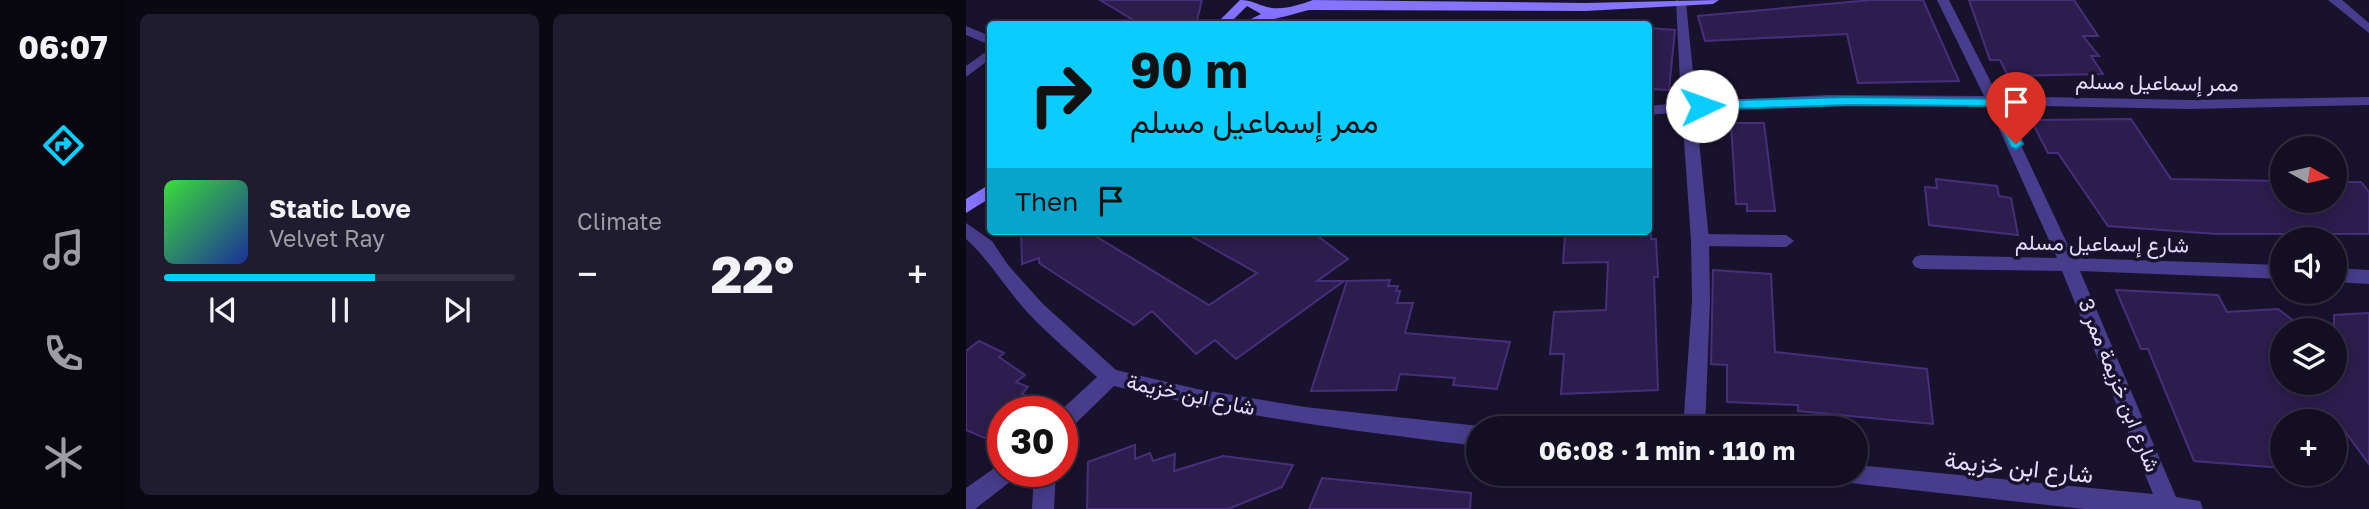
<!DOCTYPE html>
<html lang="en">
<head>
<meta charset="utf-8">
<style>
  :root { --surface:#130e22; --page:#201c2f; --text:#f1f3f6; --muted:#9d9ca5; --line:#322e40; --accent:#09cdff }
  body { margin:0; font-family:"Golos Text",Vazirmatn,sans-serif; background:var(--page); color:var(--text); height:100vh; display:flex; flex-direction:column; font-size:26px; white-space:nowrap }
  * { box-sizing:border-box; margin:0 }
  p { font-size:23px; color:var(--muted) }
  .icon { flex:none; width:38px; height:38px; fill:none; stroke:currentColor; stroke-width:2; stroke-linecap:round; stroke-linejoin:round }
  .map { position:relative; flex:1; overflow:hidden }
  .sheet { display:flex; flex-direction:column; gap:14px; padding:14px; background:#0a0813; width:840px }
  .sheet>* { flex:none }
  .banner { position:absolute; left:21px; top:21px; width:665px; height:214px; border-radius:7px; box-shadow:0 4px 18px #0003,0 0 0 2px var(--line); background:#09cdff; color:#111; overflow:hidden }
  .needle { width:46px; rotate:98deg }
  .fabs { position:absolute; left:1304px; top:136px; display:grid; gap:14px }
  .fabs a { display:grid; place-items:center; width:77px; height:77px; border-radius:50%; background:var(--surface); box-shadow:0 4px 18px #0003,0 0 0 2px var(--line); font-size:35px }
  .speed { position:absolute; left:21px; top:396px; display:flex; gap:14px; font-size:35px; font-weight:700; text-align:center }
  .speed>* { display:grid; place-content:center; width:91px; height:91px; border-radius:50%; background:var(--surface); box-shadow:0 4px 18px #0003,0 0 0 2px var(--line); line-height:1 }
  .speed .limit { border:10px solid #d22; background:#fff; color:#111 }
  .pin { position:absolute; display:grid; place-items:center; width:60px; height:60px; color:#fff; margin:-72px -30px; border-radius:50% 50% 50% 0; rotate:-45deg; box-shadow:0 0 7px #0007 }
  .pin .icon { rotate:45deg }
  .me { position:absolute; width:77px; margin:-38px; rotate:87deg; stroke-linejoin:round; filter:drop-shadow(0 0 5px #0008) }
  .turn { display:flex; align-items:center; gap:24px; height:147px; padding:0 28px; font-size:32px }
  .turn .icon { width:91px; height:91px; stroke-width:2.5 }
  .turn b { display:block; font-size:49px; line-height:60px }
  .then { display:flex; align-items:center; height:66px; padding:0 28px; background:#0003; gap:14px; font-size:26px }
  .big { font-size:52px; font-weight:700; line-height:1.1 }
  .sheet .card { flex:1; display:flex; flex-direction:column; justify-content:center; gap:10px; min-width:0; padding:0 24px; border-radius:10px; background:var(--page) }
  .song { display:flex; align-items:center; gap:21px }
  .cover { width:84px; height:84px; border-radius:10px; background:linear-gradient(135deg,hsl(120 70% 55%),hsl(230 70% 35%)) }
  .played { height:7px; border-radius:4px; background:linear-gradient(90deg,var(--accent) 60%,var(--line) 60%) }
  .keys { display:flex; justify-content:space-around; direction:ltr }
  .heat { display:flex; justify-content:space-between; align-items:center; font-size:38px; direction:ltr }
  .sheet .tiles { flex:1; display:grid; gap:14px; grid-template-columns:repeat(2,1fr) }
  .trip { position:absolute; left:500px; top:416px; width:402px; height:70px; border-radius:35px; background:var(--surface); box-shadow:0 4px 18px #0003,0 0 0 2px var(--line); font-weight:700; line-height:70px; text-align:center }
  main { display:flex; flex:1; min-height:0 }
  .tab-bar { display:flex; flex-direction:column; width:126px; justify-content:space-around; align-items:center; background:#08060e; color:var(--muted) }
  .tab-bar .icon { width:49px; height:49px }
  .tab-bar .active { color:var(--accent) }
  .tab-bar b { font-size:32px; color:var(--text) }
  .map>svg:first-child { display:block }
  .building { fill:#2c1d4e; stroke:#462f7a; stroke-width:2 }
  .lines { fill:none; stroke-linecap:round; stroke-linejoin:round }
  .lane { fill:#483d8c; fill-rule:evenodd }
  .street { fill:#483d8c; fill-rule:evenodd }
  .secondary { fill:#8674ff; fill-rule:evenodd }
  .route { fill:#09cdff; stroke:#0685a6; stroke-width:2 }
  .labels { text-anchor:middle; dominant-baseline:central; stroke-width:7; stroke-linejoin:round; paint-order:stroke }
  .street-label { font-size:21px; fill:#e5ddff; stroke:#19122d }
  .near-street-label { font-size:24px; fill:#e5ddff; stroke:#19122d }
</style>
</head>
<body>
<main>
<nav class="tab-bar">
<b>06:07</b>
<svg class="icon active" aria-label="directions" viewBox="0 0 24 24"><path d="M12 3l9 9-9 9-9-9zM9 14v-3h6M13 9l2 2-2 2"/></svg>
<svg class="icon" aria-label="music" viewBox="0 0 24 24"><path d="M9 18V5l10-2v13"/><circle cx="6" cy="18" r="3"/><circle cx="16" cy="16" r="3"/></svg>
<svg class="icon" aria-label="phone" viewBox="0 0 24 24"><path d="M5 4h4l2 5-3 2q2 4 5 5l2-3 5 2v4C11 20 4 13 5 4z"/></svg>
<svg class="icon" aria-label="climate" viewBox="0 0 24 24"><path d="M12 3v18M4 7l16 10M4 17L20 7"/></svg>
</nav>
<section class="sheet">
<div class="tiles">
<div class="card">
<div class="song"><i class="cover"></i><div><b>Static Love</b><p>Velvet Ray</p></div></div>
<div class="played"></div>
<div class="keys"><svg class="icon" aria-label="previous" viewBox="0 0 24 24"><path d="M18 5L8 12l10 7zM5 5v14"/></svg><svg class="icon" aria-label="pause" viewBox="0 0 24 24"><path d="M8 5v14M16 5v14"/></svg><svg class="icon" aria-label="next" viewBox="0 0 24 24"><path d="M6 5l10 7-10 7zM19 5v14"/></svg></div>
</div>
<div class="card"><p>Climate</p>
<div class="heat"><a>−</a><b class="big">22°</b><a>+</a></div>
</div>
</div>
</section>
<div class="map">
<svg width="1403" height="509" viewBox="0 0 1403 509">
  <rect width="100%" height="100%" fill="#19122d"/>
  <path class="building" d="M134 0H236L230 24H174Z
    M905 0H957L993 81 892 83 881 34 739 41 732 16Z
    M1003 0H1108L1132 36H1117L1133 56H1125L1137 74 1042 76 1034 60H1024Z
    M682 28 709 30 703 90 682 89Z
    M1165 119 1205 179 1316 181V201H1368V182H1395L1403 192V234H1251L1142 226 1092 153H1082L1065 120Z
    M765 123H798L809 211H781V204H770Z
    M970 179 1031 186 1033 196 1045 198 1052 235 963 225 959 187 971 188Z
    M55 231H131V237L243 305 291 273 216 231H345L382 259 351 281H378L270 359 249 340 230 354 186 311 168 325 73 263V258L56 264Z
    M611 231H685V239H690L692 277H688L692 390 595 394 598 354H584L588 312 640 310 642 262 597 263 599 235H611Z
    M747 270 805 274 809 352 961 369 967 424 832 411V405L761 402V365L745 364Z
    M424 280 422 286H432L430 291H434L431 303H447L439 333 544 342 531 389 487 385 489 378 434 374 430 390 345 391 381 281Z
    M1150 290 1252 295 1261 312 1312 309 1341 331H1316V383H1368V315L1403 313V464L1372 422H1316V468L1228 461 1182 349H1175Z
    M13 341 38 353 33 357 59 375 50 382 62 387 56 394 93 408 91 411H37V446L0 430V351Z
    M169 445V459L184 453 187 461 209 454 208 471 257 456 327 465 316 487 262 509H121L122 462Z
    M356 478 505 493 504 509H343Z"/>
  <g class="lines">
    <path class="lane" d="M734 234 820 235 828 241 820 247 734 246 726 240Z"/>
    <path class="street" d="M710 0 720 3 730 102 861 95 1018 96 971 0H983L1032 96 1223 100 1403 97V105L1223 109 1036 105 1108 258 1316 265V279L1114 271 1210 497 1234 501 1237 509H1118L866 481 863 474H891V465L1187 494 1096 271 955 269 949 267 946 262 949 257 955 255 1091 258 1022 104 861 103 730 111 743 240 744 301 739 429H717L726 301 725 240 716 112 682 115V106L715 103Z
      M1362 0H1376L1403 23V33Z
      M0 26 24 36V45L0 35Z
      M24 49V59L0 77V66Z
      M0 223 26 241 42 265 77 304 150 370 231 389 339 407 513 426 519 429H513V446C389 431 268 416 148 386L103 430 96 432 94 411 131 377C108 356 84 336 63 314 40 290 24 260 0 239Z
      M1368 268 1403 270V284L1368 282Z
      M37 462V471H52L49 478 9 509H0V488Z
      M68 471H90L88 509H66Z"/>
    <path class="secondary" d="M274 0C286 0 290 4 301 7 316 11 333 5 347 0L619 3 753 0 747 4 619 11 343 10C324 15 293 24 275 24L295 14 281 6 263 24H250Z
      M24 184V198L0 213V199Z"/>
  </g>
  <path class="route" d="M883 97 1035 99 1057 144 1050 149 1045 147 1025 106 883 105 736 110 729 106 736 101Z"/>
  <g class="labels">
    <g class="street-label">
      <text transform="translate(1191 82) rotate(1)">ممر إسماعيل مسلم</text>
      <text transform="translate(1136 243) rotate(1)">شارع إسماعيل مسلم</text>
      <text transform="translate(1154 385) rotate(68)">شارع ابن خزيمة ممر 3</text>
      <text transform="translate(225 394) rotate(12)">شارع ابن خزيمة</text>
    </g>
    <g class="near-street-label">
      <text transform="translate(1053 466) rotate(6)">شارع ابن خزيمة</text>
    </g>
  </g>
</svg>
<div class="fabs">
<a><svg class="needle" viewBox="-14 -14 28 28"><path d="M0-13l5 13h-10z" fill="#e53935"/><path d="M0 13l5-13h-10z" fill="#9d9ca5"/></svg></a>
<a><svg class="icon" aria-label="sound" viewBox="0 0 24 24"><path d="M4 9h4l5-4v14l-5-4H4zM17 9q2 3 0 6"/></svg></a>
<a><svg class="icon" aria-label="layers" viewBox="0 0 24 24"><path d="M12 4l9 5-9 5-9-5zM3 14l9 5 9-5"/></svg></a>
<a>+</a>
</div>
<div class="speed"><div class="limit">30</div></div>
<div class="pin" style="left:1050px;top:144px;background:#d93025"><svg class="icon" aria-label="arrive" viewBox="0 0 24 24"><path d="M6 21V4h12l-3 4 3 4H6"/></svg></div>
<svg class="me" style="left:736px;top:106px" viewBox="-20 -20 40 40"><circle r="19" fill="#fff"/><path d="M0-13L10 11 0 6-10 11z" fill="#09cdff"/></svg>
<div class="trip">06:08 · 1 min · 110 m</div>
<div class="banner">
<div class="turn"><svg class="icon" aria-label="right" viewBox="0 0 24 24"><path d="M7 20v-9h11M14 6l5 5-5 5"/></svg><div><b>90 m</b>ممر إسماعيل مسلم</div></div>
<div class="then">Then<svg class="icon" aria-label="arrive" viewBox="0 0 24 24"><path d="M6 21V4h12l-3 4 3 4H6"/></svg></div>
</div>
</div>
</main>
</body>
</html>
